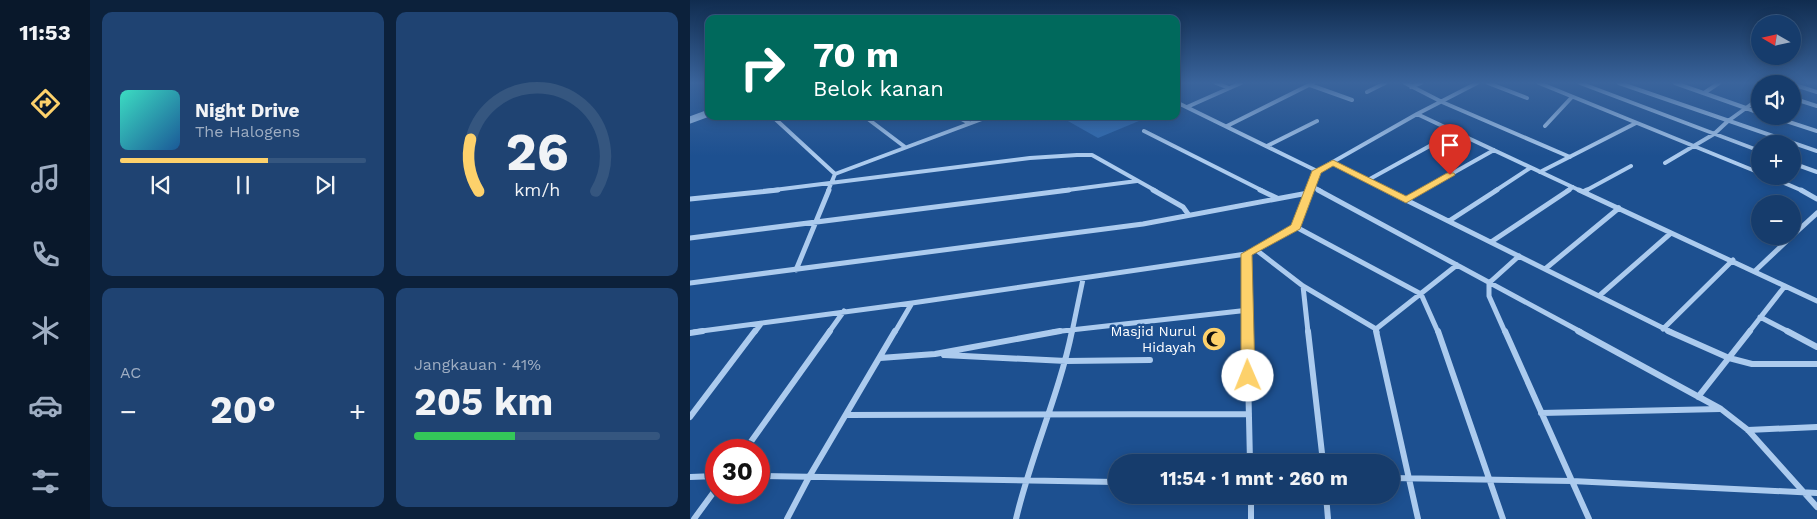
<!DOCTYPE html>
<html lang="id">
<head>
<meta charset="utf-8">
<style>
  :root { --surface:#163c6c; --page:#1f4372; --text:#f1f3f6; --muted:#9eadc2; --line:#35567f; --accent:#fdd16b }
  body { margin:0; font-family:"Work Sans",sans-serif; background:var(--page); color:var(--text); height:100vh; display:flex; flex-direction:column; font-size:19px; white-space:nowrap }
  * { box-sizing:border-box; margin:0 }
  p { font-size:16px; color:var(--muted) }
  .icon { flex:none; width:28px; height:28px; fill:none; stroke:currentColor; stroke-width:2; stroke-linecap:round; stroke-linejoin:round }
  .map { position:relative; flex:1; overflow:hidden }
  .side { display:flex; flex-direction:column; gap:12px; padding:12px; background:#0c213b; width:600px }
  .side>* { flex:none }
  .guide { position:absolute; left:15px; top:15px; width:475px; height:105px; border-radius:10px; box-shadow:0 2px 12px #0003,0 0 0 1px var(--line); background:#00695c; color:#fff; overflow:hidden }
  .needle { width:32px; rotate:279deg }
  .tools { position:absolute; left:1061px; top:15px; display:grid; gap:10px }
  .tools a { display:grid; place-items:center; width:50px; height:50px; border-radius:50%; background:var(--surface); box-shadow:0 2px 12px #0003,0 0 0 1px var(--line); font-size:25px }
  .speed { position:absolute; left:15px; top:439px; display:flex; gap:10px; font-size:25px; font-weight:700; text-align:center }
  .speed>* { display:grid; place-content:center; width:65px; height:65px; border-radius:50%; background:var(--surface); box-shadow:0 2px 12px #0003,0 0 0 1px var(--line); line-height:1 }
  .speed .limit { border:8px solid #d22; background:#fff; color:#111 }
  .pin { position:absolute; display:grid; place-items:center; width:42px; height:42px; color:#fff; margin:-51px -21px; border-radius:50% 50% 50% 0; rotate:-45deg; box-shadow:0 0 5px #0007 }
  .pin .icon { rotate:45deg }
  .me { position:absolute; width:55px; margin:-28px; rotate:359deg; stroke-linejoin:round; filter:drop-shadow(0 0 4px #0008) }
  .turn { display:flex; align-items:center; gap:18px; height:105px; padding:0 25px; font-size:22px }
  .turn .icon { width:65px; height:65px; stroke-width:2.5 }
  .turn b { display:block; font-size:35px; line-height:42px }
  .big { font-size:38px; font-weight:700; line-height:1.1 }
  .side .widget { flex:1; display:flex; flex-direction:column; justify-content:center; gap:8px; min-width:0; padding:0 18px; border-radius:10px; background:var(--page) }
  .side .dial { align-items:center; gap:0 }
  .dial svg { height:130px; overflow:visible; fill:none; stroke:var(--line); stroke-width:7; stroke-linecap:round; text-anchor:middle }
  .dial text { fill:var(--text); stroke:none }
  .song { display:flex; align-items:center; gap:15px }
  .cover { width:60px; height:60px; border-radius:8px; background:linear-gradient(135deg,hsl(170 70% 55%),hsl(210 70% 35%)) }
  .played { height:5px; border-radius:2px; background:linear-gradient(90deg,var(--accent) 60%,var(--line) 60%) }
  .keys { display:flex; justify-content:space-around; direction:ltr }
  .heat { display:flex; justify-content:space-between; align-items:center; font-size:28px; direction:ltr }
  .charge { height:8px; border-radius:4px; background:linear-gradient(90deg,#34c759 41%,var(--line) 0) }
  .side .tiles { flex:1; display:grid; gap:12px; grid-template-columns:repeat(2,1fr) }
  .trip { position:absolute; left:418px; top:454px; width:292px; height:50px; border-radius:25px; background:var(--surface); box-shadow:0 2px 12px #0003,0 0 0 1px var(--line); font-weight:700; line-height:50px; text-align:center }
  main { display:flex; flex:1; min-height:0 }
  .tabs { display:flex; flex-direction:column; width:90px; justify-content:space-around; align-items:center; background:#09182b; color:var(--muted) }
  .tabs .icon { width:35px; height:35px }
  .tabs .current { color:var(--accent) }
  .tabs b { font-size:22px; color:var(--text) }
  .map>svg:first-child { display:block }
  .green { fill:#306aae }
  .lines { fill:none; stroke-linecap:round; stroke-linejoin:round }
  .minor-far2 { stroke:#accbee; stroke-width:4 }
  .minor-far1 { stroke:#accbee; stroke-width:5 }
  .minor { stroke:#accbee; stroke-width:6 }
  .tertiary { stroke:#accbee; stroke-width:7 }
  .route { fill:#fdd16b; stroke:#a48846 }
  .labels { text-anchor:middle; dominant-baseline:central; stroke-width:5; stroke-linejoin:round; paint-order:stroke }
  .poi-label { font-size:14px; fill:#fff; stroke:#1d5090; text-anchor:end }
</style>
</head>
<body>
<main>
<nav class="tabs">
<b>11:53</b>
<svg class="icon current" aria-label="directions" viewBox="0 0 24 24"><path d="M12 3l9 9-9 9-9-9zM9 14v-3h6M13 9l2 2-2 2"/></svg>
<svg class="icon" aria-label="music" viewBox="0 0 24 24"><path d="M9 18V5l10-2v13"/><circle cx="6" cy="18" r="3"/><circle cx="16" cy="16" r="3"/></svg>
<svg class="icon" aria-label="phone" viewBox="0 0 24 24"><path d="M5 4h4l2 5-3 2q2 4 5 5l2-3 5 2v4C11 20 4 13 5 4z"/></svg>
<svg class="icon" aria-label="climate" viewBox="0 0 24 24"><path d="M12 3v18M4 7l16 10M4 17L20 7"/></svg>
<svg class="icon" aria-label="car" viewBox="0 0 24 24"><path d="M5 17H2v-5l4-1 3-4h7l3 4 3 1v5h-3M9 17h6M6 11h13"/><circle cx="7" cy="17" r="2"/><circle cx="17" cy="17" r="2"/></svg>
<svg class="icon" aria-label="filters" viewBox="0 0 24 24"><path d="M4 7h16M4 17h16"/><circle cx="9" cy="7" r="2"/><circle cx="15" cy="17" r="2"/></svg>
</nav>
<section class="side">
<div class="tiles">
<div class="widget">
<div class="song"><i class="cover"></i><div><b>Night Drive</b><p>The Halogens</p></div></div>
<div class="played"></div>
<div class="keys"><svg class="icon" aria-label="previous" viewBox="0 0 24 24"><path d="M18 5L8 12l10 7zM5 5v14"/></svg><svg class="icon" aria-label="pause" viewBox="0 0 24 24"><path d="M8 5v14M16 5v14"/></svg><svg class="icon" aria-label="next" viewBox="0 0 24 24"><path d="M6 5l10 7-10 7zM19 5v14"/></svg></div>
</div>
<div class="widget dial"><svg viewBox="0 0 100 80">
<path d="M14 69A42 42 0 1 1 86 69"/>
<path d="M14 69A42 42 0 0 1 9 37" stroke="#fdd16b"/>
<text x="50" y="56" font-size="32" font-weight="700">26</text>
<text x="50" y="72" font-size="11">km/h</text>
</svg></div>
<div class="widget"><p>AC</p>
<div class="heat"><a>−</a><b class="big">20°</b><a>+</a></div>
</div>
<div class="widget"><p>Jangkauan · 41%</p><b class="big">205 km</b><div class="charge"></div></div>
</div>
</section>
<div class="map">
<svg width="1127" height="519" viewBox="0 0 1127 519">
  <rect width="100%" height="100%" fill="#1d5090"/>
  <path class="green" d="M369 116H461L408 138Z"/>
  <g class="lines">
    <path class="minor-far2" d="M526 83 539 88
      M715 83 752 102 880 157
      M798 83 837 98
      M849 83 1070 173
      M890 83 1070 151
      M929 83 1127 151
      M985 83 1070 113
      M1102 84 1127 92
      M620 85 662 100
      M721 87 731 83
      M677 92 695 83
      M1014 93 1029 83
      M1102 98 1127 106
      M486 102 627 171
      M497 107 551 83
      M727 114 891 191
      M82 116 145 174
      M174 116 215 147
      M266 116 279 123
      M1081 116 1127 131
      M537 126 623 83
      M855 126 882 97
      M454 131 573 191
      M577 146 627 121
      M643 163 698 191
      M975 163 1024 134 1038 121 1070 98
      M1102 163 1127 172
      M850 172 946 123
      M145 174 300 116
      M1078 176 1113 191
      M678 180 765 132
      M620 185 631 191
      M76 191 340 158 387 155H402L466 191
      M138 191 145 174
      M370 191 447 181
      M620 191 627 171 727 114 787 83
      M731 191 804 150
      M805 191 840 168
      M877 191 883 187
      M895 191 941 166"/>
    <path class="minor-far1" d="M463 190 493 207 498 214
      M570 190 587 198
      M628 190 891 332
      M696 190 981 332
      M889 190 1127 301
      M1111 190 1127 199
      M893 192 897 190
      M0 199 88 190
      M716 199 733 190
      M759 221 807 190
      M606 227 731 294 748 332
      M1102 236 1127 213
      M0 238 379 190
      M801 242 879 190
      M565 249 613 286 686 329
      M556 254 558 332
      M855 269 929 208
      M106 270 139 190
      M1065 271 1102 236
      M0 283 453 224 618 193
      M613 286 618 332
      M909 296 981 233
      M1070 317 1099 332
      M973 329 1043 260
      M4 332 222 303 556 254 606 227 620 190
      M65 332 71 324
      M139 332 154 311
      M205 332 222 303
      M363 332 559 310
      M382 332 393 279
      M687 332 686 329 767 265
      M815 332 799 296V283L829 256
      M1059 332 1095 286"/>
    <path class="minor" d="M557 331 560 462
      M618 331 633 462
      M686 331 728 519
      M748 331 813 519
      M815 331 899 519
      M888 331 1031 409 1058 430 1127 507
      M978 331 1039 358 1062 364H1127
      M1097 331 1127 347
      M0 333 13 331
      M254 355 376 361 460 360
      M190 358 245 354 370 331
      M1008 397 1060 331
      M851 413 1030 409
      M156 415 559 414
      M0 417 65 331
      M1058 430 1127 427
      M55 450 140 331
      M69 476 426 482
      M0 477 26 476
      M701 478 882 481 1127 493
      M561 495V519
      M636 495 638 519
      M4 519 26 489
      M97 519 119 477 205 331
      M326 519C341 455 369 395 382 331"/>
    <path class="tertiary" d="M0 120 19 113"/>
  </g>
  <linearGradient id="sky" x2="0" y2="1"><stop stop-color="#102c4f"/><stop offset="0.53" stop-color="#3a649c"/><stop offset="1" stop-color="#3a649c" stop-opacity="0"/></linearGradient>
  <rect width="1127" height="156" fill="url(#sky)"/>
  <path class="route" d="M643 160 716 196 757 173H764L765 175 716 203 643 166 631 173 610 229 562 255 565 376 563 380 558 381 553 380 551 376V254L601 225 622 171Z"/>
  <defs>
    <g id="mosque-disc" transform="scale(1.25)"><circle r="9.5" fill="#fdd16b" stroke="#1d5090"/><path d="M3.5-4.9A6 6 0 1 0 3.5 4.9A5 5 0 1 1 3.5-4.9Z" fill="#111"/></g>
  </defs>
  <g fill-rule="evenodd">
    <use href="#mosque-disc" x="524" y="339"/>
  </g>
  <g class="labels">
    <g class="poi-label">
      <text x="506" y="331">Masjid Nurul<tspan x="506" dy="16">Hidayah</tspan></text>
    </g>
  </g>
</svg>
<div class="tools">
<a><svg class="needle" viewBox="-14 -14 28 28"><path d="M0-13l5 13h-10z" fill="#e53935"/><path d="M0 13l5-13h-10z" fill="#9eadc2"/></svg></a>
<a><svg class="icon" aria-label="sound" viewBox="0 0 24 24"><path d="M4 9h4l5-4v14l-5-4H4zM17 9q2 3 0 6"/></svg></a>
<a>+</a>
<a>−</a>
</div>
<div class="speed"><div class="limit">30</div></div>
<div class="pin" style="left:760px;top:175px;background:#d93025"><svg class="icon" aria-label="arrive" viewBox="0 0 24 24"><path d="M6 21V4h12l-3 4 3 4H6"/></svg></div>
<svg class="me" style="left:558px;top:376px" viewBox="-20 -20 40 40"><circle r="19" fill="#fff"/><path d="M0-13L10 11 0 6-10 11z" fill="#fdd16b"/></svg>
<div class="trip">11:54 · 1 mnt · 260 m</div>
<div class="guide">
<div class="turn"><svg class="icon" aria-label="right" viewBox="0 0 24 24"><path d="M7 20v-9h11M14 6l5 5-5 5"/></svg><div><b>70 m</b>Belok kanan</div></div>
</div>
</div>
</main>
</body>
</html>
